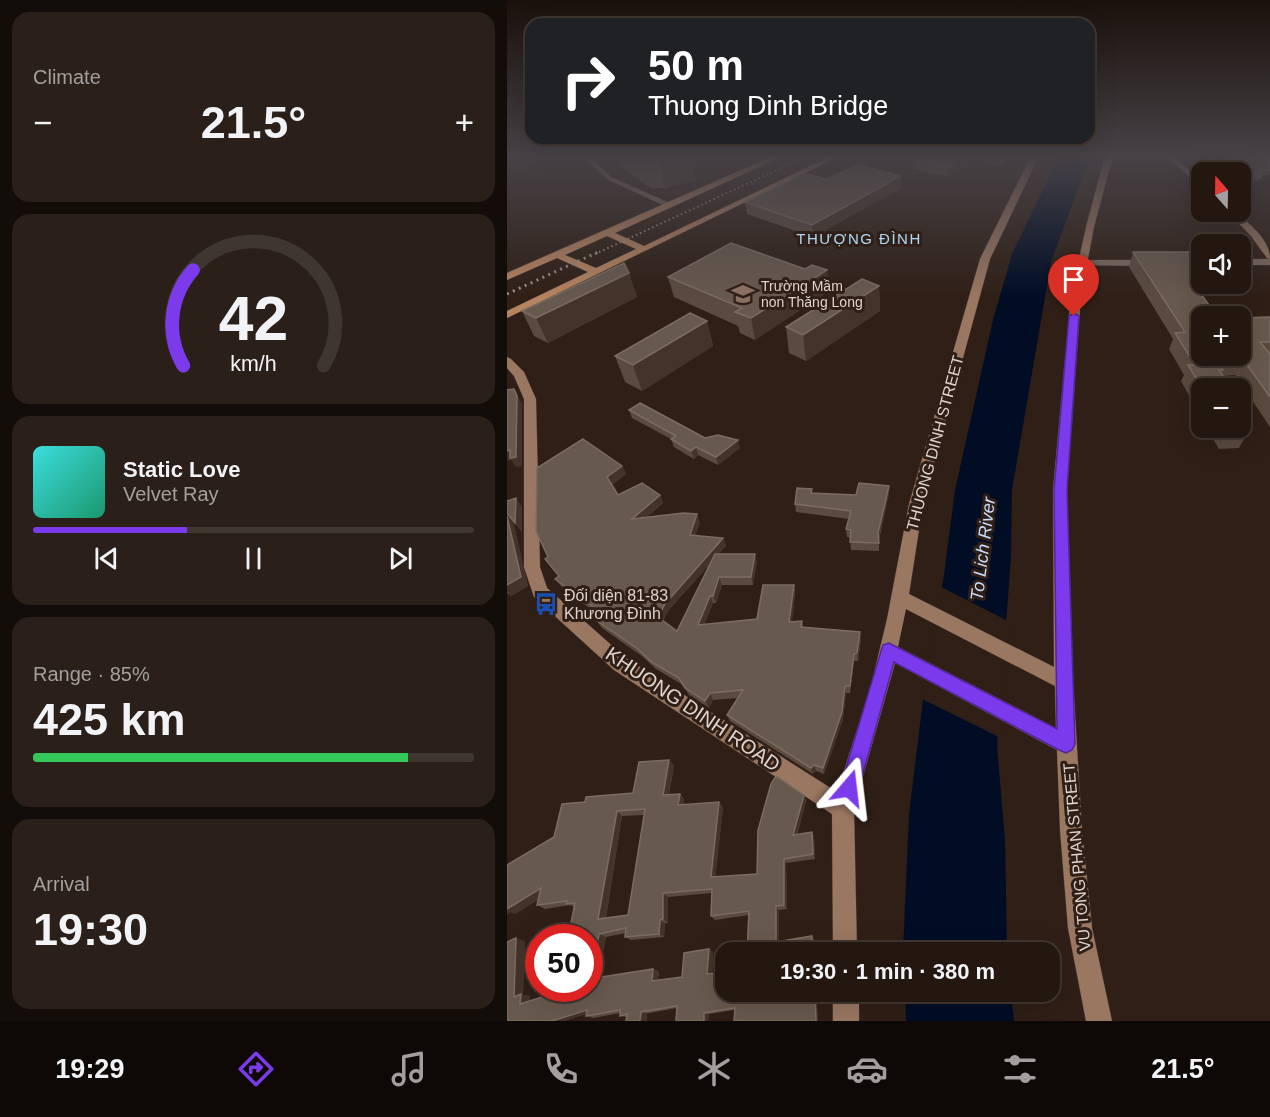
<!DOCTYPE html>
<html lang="en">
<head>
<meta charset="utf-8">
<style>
  :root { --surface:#231710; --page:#2b2019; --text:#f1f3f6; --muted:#a39f9f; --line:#403630; --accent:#7c3aed }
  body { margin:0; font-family:Helvetica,sans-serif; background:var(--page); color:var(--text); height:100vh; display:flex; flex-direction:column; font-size:22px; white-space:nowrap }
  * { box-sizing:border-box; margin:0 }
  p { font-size:20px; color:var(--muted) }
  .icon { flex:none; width:33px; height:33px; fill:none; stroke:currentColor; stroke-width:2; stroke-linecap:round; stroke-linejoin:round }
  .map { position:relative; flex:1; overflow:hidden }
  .drawer { display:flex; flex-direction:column; gap:12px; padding:12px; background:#130d09; width:507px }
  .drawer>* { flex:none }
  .hud { position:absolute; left:18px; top:18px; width:570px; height:126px; border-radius:18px; box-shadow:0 6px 24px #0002,0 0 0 2px var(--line); background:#202124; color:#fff; overflow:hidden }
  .needle { width:39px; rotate:340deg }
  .fabs { position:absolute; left:684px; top:162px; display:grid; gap:12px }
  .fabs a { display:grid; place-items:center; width:60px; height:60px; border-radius:12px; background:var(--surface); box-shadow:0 6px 24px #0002,0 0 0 2px var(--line); font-size:30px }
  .speed { position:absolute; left:18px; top:924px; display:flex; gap:12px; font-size:30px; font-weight:700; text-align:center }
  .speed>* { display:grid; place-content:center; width:78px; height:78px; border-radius:50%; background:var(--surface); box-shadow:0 6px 24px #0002,0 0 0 2px var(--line); line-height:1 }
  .speed .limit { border:9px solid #d22; background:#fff; color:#111 }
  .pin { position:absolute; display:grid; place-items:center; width:51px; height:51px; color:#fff; margin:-62px -26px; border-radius:50% 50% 50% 0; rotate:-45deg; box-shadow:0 0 6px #0007 }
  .pin .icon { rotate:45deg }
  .me { position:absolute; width:66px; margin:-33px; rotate:17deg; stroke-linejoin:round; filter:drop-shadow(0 0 4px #0008) }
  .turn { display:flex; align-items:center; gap:21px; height:126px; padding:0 24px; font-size:27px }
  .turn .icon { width:78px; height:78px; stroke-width:2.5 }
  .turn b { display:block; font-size:42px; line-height:51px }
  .big { font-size:45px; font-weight:600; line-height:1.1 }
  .drawer .widget { flex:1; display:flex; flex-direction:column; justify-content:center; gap:9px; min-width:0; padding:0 21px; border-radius:18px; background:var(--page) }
  .drawer .dial { align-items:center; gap:0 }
  .dial svg { height:156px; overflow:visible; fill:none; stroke:var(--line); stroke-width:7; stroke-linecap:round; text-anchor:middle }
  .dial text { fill:var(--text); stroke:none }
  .song { display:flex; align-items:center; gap:18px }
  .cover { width:72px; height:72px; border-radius:9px; background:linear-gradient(135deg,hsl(180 70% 55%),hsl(160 70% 35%)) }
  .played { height:6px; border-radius:3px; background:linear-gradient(90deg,var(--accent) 35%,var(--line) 35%) }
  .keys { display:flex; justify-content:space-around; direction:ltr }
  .heat { display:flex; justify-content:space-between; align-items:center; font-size:33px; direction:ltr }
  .charge { height:9px; border-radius:4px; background:linear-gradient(90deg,#34c759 85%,var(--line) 0) }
  .trip { position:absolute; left:208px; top:942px; width:345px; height:60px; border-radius:18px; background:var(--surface); box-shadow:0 6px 24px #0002,0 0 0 2px var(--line); font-weight:600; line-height:60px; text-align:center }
  .tabs { display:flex; height:96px; justify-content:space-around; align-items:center; background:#0e0906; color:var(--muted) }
  .tabs .icon { width:42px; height:42px }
  .tabs .current { color:var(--accent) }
  .tabs b { font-size:27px; color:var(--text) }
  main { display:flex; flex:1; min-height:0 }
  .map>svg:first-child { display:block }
  .water { fill:#000d25 }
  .pier { fill:#2f1f16 }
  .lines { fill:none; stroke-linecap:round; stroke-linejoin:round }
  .street-casing { stroke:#463934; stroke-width:1 }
  .secondary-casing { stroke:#463934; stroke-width:1 }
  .primary-casing { stroke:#463934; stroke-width:1 }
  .street { fill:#7e6a60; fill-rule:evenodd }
  .secondary { fill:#9a7761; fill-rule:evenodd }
  .primary { fill:#b78461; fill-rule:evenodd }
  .rail-far1 { stroke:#9c8f88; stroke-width:2; stroke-dasharray:1.5 3; stroke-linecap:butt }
  .rail { stroke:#9c8f88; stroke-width:3; stroke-dasharray:2 4.5; stroke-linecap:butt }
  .wall { fill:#5a4a3f; fill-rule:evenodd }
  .shaded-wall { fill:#433328 }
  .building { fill:#68594e; stroke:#7b6c62; stroke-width:1.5; fill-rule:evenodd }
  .route { fill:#7c3aed; stroke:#51269a; stroke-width:1.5 }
  .labels { text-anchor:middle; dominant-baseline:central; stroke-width:6; stroke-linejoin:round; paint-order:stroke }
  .far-poi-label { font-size:14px; fill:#dfd3ce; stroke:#2f1f16; text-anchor:start }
  .far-neighbourhood-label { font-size:15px; letter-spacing:1.5px; fill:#aed8f5; stroke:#2f1f16 }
  .street-label { font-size:16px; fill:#dfd3ce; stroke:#2f1f16 }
  .poi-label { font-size:16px; fill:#dfd3ce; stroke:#2f1f16; text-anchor:start }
  .water-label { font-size:18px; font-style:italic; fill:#c6defd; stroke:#2f1f16 }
  .near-street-label { font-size:20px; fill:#dfd3ce; stroke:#2f1f16 }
</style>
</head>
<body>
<main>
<section class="drawer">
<div class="widget"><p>Climate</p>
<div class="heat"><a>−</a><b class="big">21.5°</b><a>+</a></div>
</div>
<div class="widget dial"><svg viewBox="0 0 100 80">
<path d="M14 69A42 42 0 1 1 86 69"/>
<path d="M14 69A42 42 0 0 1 19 20" stroke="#7c3aed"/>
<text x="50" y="56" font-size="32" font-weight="700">42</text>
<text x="50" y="72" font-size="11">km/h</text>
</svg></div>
<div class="widget">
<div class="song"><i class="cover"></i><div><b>Static Love</b><p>Velvet Ray</p></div></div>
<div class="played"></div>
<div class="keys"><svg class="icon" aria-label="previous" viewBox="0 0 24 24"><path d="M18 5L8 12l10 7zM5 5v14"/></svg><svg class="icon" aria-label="pause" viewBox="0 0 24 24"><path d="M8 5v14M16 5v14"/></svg><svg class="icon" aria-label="next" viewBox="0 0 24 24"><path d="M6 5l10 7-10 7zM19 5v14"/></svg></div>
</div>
<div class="widget"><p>Range · 85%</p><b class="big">425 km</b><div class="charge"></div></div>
<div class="widget"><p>Arrival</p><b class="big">19:30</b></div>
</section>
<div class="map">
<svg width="763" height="1021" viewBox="0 0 763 1021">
  <rect width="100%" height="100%" fill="#2f1f16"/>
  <path class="water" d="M552 156H583L544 262 505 490 504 556 490 746 498 840 500 952H396L402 814 416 700 437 575 448 490 486 320 505 254Z
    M398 992H504L507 1021H399Z"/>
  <path class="pier" d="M432 586 503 622 494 738 413 698Z"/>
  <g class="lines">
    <g class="street-casing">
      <path id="street" d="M75 156H82L104 177 167 205 160 207 100 179Z
        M734 259H763V265H734Z
        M575 260H639L643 263 639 266 572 265 571 263Z"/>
    </g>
    <g class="secondary-casing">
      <path id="secondary" d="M524 156H532L483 259 416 504 402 594 547 667 546 490 564 295 579 227 598 156H606L587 227 574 295 560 490 566 681 575 830 585 928 605 1021H579L561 928 553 830 550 750 388 663 347 808 350 952H326L325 814 107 670 27 597 17 567V399L7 376 0 368V357L4 359 17 372 29 399 33 567 40 588 119 658 330 792 363 690 380 619 402 504 473 259ZM399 609 548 686 549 728 391 647Z
        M659 156H666L694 181V187Z
        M721 212H729C742 224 763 239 763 259L760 258 744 236Z
        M326 992H352V1021H326Z"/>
    </g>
    <g class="primary-casing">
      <path id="primary" d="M266 156H276L108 233 137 246 324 156H333L0 318V311L81 272 50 258 0 280V273ZM100 236 129 249 89 268 58 255Z"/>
    </g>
    <use href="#street" class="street"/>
    <use href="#secondary" class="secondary"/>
    <use href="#primary" class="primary"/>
    <path class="rail-far1" d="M88 254 300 156"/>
    <path class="rail" d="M0 294 91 252"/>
  </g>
  <path class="wall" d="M111 156H183L189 180 158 188H144L115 168Z
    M468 156 440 176 408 169V160Z
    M476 156H501L499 161H495L494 165H476Z
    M716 156H763V174L755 175 753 179 751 182 740 175V173L727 162 718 161Z
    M320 179 394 188 306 237 240 214 238 202Z
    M626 252 694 262V284H704L699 295H694V356L763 317V427L728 375 716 376 724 388H694V417L674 381 677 375 662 349 666 339 622 267Z
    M298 269 322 291 248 340 233 333 231 326 167 297 161 277Z
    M122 273 130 297 41 343 27 336 15 311Z
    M372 286 373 311 299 361 282 353 279 327Z
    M200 321 206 346 135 391 118 382 108 356Z
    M122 410 198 438 233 448 211 465 191 455 187 459 167 447 164 439 125 418Z
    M700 428H734L741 432 732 448 712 449Z
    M115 466 119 474 105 485 111 495H153L156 503 140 517 193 522 188 536 216 538 219 546 211 554 250 562 246 585H215L209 603H206L197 625 250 619 287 585 288 593 285 621H295L296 627 354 640 351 661H347L343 693H339L336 719 317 774 309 771 306 774 223 721 220 715 231 698 206 700 202 708 182 695 176 685 149 669 135 656 95 628 90 621 94 617 54 586 48 579 52 576 38 559 41 557ZM203 564 170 631 156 621 161 611Z
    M382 486V494L372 540V551L344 550 343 538 340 537 339 529 342 519 289 512 288 504 305 493 349 495Z
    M0 499V501L15 507V532L6 521 21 586 4 596 0 593Z
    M162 760 167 766 162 795 173 794 177 800V805L212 802 216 808 208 877 250 874 297 795 299 801 290 835 305 832 307 837 308 859 279 863 280 909 272 910V941L305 936 307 939 308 952H240L242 915 208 920 204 916 205 893 161 897V923H158L157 937 124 940 118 937 119 933 99 937 96 952 85 954 82 971V938L67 907 63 905 38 909 30 905 32 899 8 914 4 912 0 915V865L47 837 78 802 126 793ZM137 815 121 915 99 918 115 816Z
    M18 941 16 995 23 996V1001L51 992 152 971 151 980 175 977 202 949 206 952 205 973 309 992 311 1021H227V1010L202 1014 201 1021H169L170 1008 120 1017 113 1016V1013L86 1018 79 1016V1014L57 1021H0Z"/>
  <path class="shaded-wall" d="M150 156H183L189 180 158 188Z
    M456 156H468L440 176 441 167Z
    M394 176V188L306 237 305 225Z
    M320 270 322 291 248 340 244 318Z
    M122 273 130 297 41 343 29 318Z
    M372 286 373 311 299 361 296 335Z
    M200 321 206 346 135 391 126 365Z
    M7 389 15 404V466L9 467 4 460 0 461V451L3 450Z
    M231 440 233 448 211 465 209 457Z
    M189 447 191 455 187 459 184 451Z
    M115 466 119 474 104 485 100 477Z
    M382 486V494L371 541V533Z
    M153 495 156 503 129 527 125 519Z
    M9 498 15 507V532L8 523Z
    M0 513 6 521 21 586 4 596 0 591Z
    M190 514 193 522 186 543 183 535Z
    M216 538 219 546 161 611 155 624 151 617 158 604Z
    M248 554 250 562 246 585 244 577Z
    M212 577 215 585 209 603 206 596Z
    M287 585 288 593 284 629 282 622Z
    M203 596 206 603 194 633 191 625Z
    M353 632 354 640 351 661 350 653Z
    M347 654V661L343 693V686Z
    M338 686 339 693 336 719 317 774 316 768Z
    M203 693 206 700 202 708 198 701Z
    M162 760 167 766 161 801 156 795Z
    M307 765 309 771 306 774 304 768Z
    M173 794 177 800 176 811 171 805Z
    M297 795 299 801 288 840 286 835Z
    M212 802 216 808 208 882 204 877Z
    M110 811 115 816 98 922 91 919Z
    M305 832 307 837 308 859 306 854Z
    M277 859 279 863 280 909 277 905Z
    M34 888 42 892 8 914 4 912 0 915V908Z
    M156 893 161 897V923L156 919Z
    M269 906 272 910V945L269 942Z
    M153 920 158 923 157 937 152 934Z
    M92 934 99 937 96 952 89 950Z
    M305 936 307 939 308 952H306Z
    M9 938 18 941 16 995 23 996V1006L13 1004 7 997Z
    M202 949 206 952 205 976 200 974Z
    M82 953 85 954 82 971Z
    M146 969 152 971 151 983 145 981Z
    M308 992H309L311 1021H309Z
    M80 1010 87 1011 57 1021H45Z
    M134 1012 140 1013V1021H133Z
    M197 1013 202 1014 201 1021H197Z"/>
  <path class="building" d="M415 156H456L441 167 408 160Z
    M476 156H500V158H495V162L476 161Z
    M719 156H763V170L752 171 755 175 753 178 742 171V169L728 158 720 157Z
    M351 165 394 176 305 225 238 202 299 174 320 179Z
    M224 243 298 269 305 265 320 270 244 318 228 312 235 308 161 277Z
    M626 252H685L690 255 694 262V279H683L710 316H694V356H734V318L763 317V342H753L763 354V397L736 359H708L716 370H712L724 388H695L681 365H688L668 333 678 332Z
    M117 263 122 273 29 318 15 311Z
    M355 279 372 286 296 335 279 327Z
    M183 313 200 321 126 365 108 356Z
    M7 389 10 396 9 457 3 458V450L0 451V390Z
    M133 403 198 438 211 435 231 440 209 457 189 447 184 451 164 439 169 436 122 410Z
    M734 420 741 432H721L718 428H734Z
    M76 439 115 466 100 477 111 495 135 483 153 495 125 519 176 513 190 514 183 535 216 538 158 604 151 617 170 631 208 554H248L244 577H212L206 596H203L191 625 250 619 256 585H287L282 622 295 621 294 627 353 632 350 653 347 654 343 686H338L335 712 316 768 307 765 304 768 220 715 236 690 203 693 198 701 178 688 172 678 144 662 131 649 90 621 97 615 48 579 52 576 38 559 41 557 29 531 30 468Z
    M352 483 382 486 371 533 372 543 343 542 344 530 339 529 344 511 288 504 290 488 305 489 304 493 349 495Z
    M9 498 8 523 0 513V501Z
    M0 516 14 577 0 585Z
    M162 760 156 795 173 794 171 805 212 802 204 877 250 874 251 830 264 784 269 776 297 795 286 835 305 832 306 854 277 859V905L269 906V942L305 936 306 952H240L242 911 204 916 205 889 156 893V919L153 920 152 934 118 937 119 928 92 934 89 950 82 951V938H61L68 903 59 904 60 901 30 905 34 888 0 909V865L47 837 55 804 78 802 79 797 126 793 132 762ZM138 809 121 915 91 919 110 811Z
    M9 938 7 997 14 994 13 1004 51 992 52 988H82V979L146 969 145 981 175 977 177 953 202 949 200 974 219 972V992H308L309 1021H227L228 1008 197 1013V1021H169L170 1006 134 1012 133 1021H119L120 1014 113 1016V1010L79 1016 80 1010 45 1021H0V942Z"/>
  <linearGradient id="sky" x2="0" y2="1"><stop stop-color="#1a110c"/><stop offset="0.52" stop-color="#474247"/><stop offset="1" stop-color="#474247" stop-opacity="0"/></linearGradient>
  <rect width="763" height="299" fill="url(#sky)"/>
  <path class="route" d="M567 313 572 316 560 490 568 744 565 750 559 753 552 750 387 662 352 788 349 795 342 798 336 795 333 788 374 651 376 645 382 643 550 729 547 490 562 316Z"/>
  <defs>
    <g id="school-bare" transform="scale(1.8)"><path d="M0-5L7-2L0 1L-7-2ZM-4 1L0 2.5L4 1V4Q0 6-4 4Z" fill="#8d6e63" stroke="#2f1f16" stroke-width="2.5" paint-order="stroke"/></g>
    <g id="bus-bare" transform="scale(1.8)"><path d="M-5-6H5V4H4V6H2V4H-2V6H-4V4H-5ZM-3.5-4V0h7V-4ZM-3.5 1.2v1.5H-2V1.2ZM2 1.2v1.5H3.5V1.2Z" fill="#1a4fb4" stroke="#2f1f16" stroke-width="2.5" paint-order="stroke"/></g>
  </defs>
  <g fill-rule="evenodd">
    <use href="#school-bare" x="236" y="294"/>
    <use href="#bus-bare" x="39" y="604"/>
  </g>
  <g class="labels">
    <g class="far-poi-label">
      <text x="254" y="286">Trường Mầm<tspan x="254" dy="16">non Thăng Long</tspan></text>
    </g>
    <g class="far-neighbourhood-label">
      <text x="352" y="238">THƯỢNG ĐÌNH</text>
    </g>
    <g class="street-label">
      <text transform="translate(428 443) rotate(-75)">THUONG DINH STREET</text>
      <text transform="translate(570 857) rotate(-95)">VU TONG PHAN STREET</text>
    </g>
    <g class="poi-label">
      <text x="57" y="595">Đối diện 81-83<tspan x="57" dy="18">Khương Đình</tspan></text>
    </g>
    <g class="water-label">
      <text transform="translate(476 549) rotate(-83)">To Lich River</text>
    </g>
    <g class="near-street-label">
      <text transform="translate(186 709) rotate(34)">KHUONG DINH ROAD</text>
    </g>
  </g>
</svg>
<div class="fabs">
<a><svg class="needle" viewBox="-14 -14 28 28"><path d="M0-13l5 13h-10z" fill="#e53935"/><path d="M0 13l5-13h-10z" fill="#a39f9f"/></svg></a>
<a><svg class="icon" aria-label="sound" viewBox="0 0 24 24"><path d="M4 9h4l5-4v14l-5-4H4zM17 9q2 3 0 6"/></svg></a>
<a>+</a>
<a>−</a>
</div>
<div class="speed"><div class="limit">50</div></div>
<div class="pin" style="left:567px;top:316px;background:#d93025"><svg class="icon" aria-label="arrive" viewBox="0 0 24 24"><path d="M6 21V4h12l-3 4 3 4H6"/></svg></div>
<svg class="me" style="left:342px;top:788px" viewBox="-20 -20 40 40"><path d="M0-17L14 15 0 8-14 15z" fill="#7c3aed" stroke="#fff" stroke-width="4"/></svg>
<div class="trip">19:30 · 1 min · 380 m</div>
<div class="hud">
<div class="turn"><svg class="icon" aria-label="right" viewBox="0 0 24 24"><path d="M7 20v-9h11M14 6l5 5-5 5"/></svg><div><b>50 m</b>Thuong Dinh Bridge</div></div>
</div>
</div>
</main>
<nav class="tabs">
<b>19:29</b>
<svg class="icon current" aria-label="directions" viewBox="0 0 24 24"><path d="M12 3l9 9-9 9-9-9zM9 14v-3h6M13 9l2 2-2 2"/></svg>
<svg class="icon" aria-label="music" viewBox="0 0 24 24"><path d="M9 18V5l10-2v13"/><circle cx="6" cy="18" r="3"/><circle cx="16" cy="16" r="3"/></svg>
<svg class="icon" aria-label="phone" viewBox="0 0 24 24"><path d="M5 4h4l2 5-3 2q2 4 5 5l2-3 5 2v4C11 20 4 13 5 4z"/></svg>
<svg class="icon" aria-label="climate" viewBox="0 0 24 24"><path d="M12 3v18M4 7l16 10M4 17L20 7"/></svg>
<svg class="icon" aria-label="car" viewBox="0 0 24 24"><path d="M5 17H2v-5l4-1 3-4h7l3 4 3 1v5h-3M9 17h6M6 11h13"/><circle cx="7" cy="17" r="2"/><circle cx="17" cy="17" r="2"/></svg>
<svg class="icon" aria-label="filters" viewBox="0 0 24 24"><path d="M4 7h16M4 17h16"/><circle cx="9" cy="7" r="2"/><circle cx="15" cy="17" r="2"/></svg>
<b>21.5°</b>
</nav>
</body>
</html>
